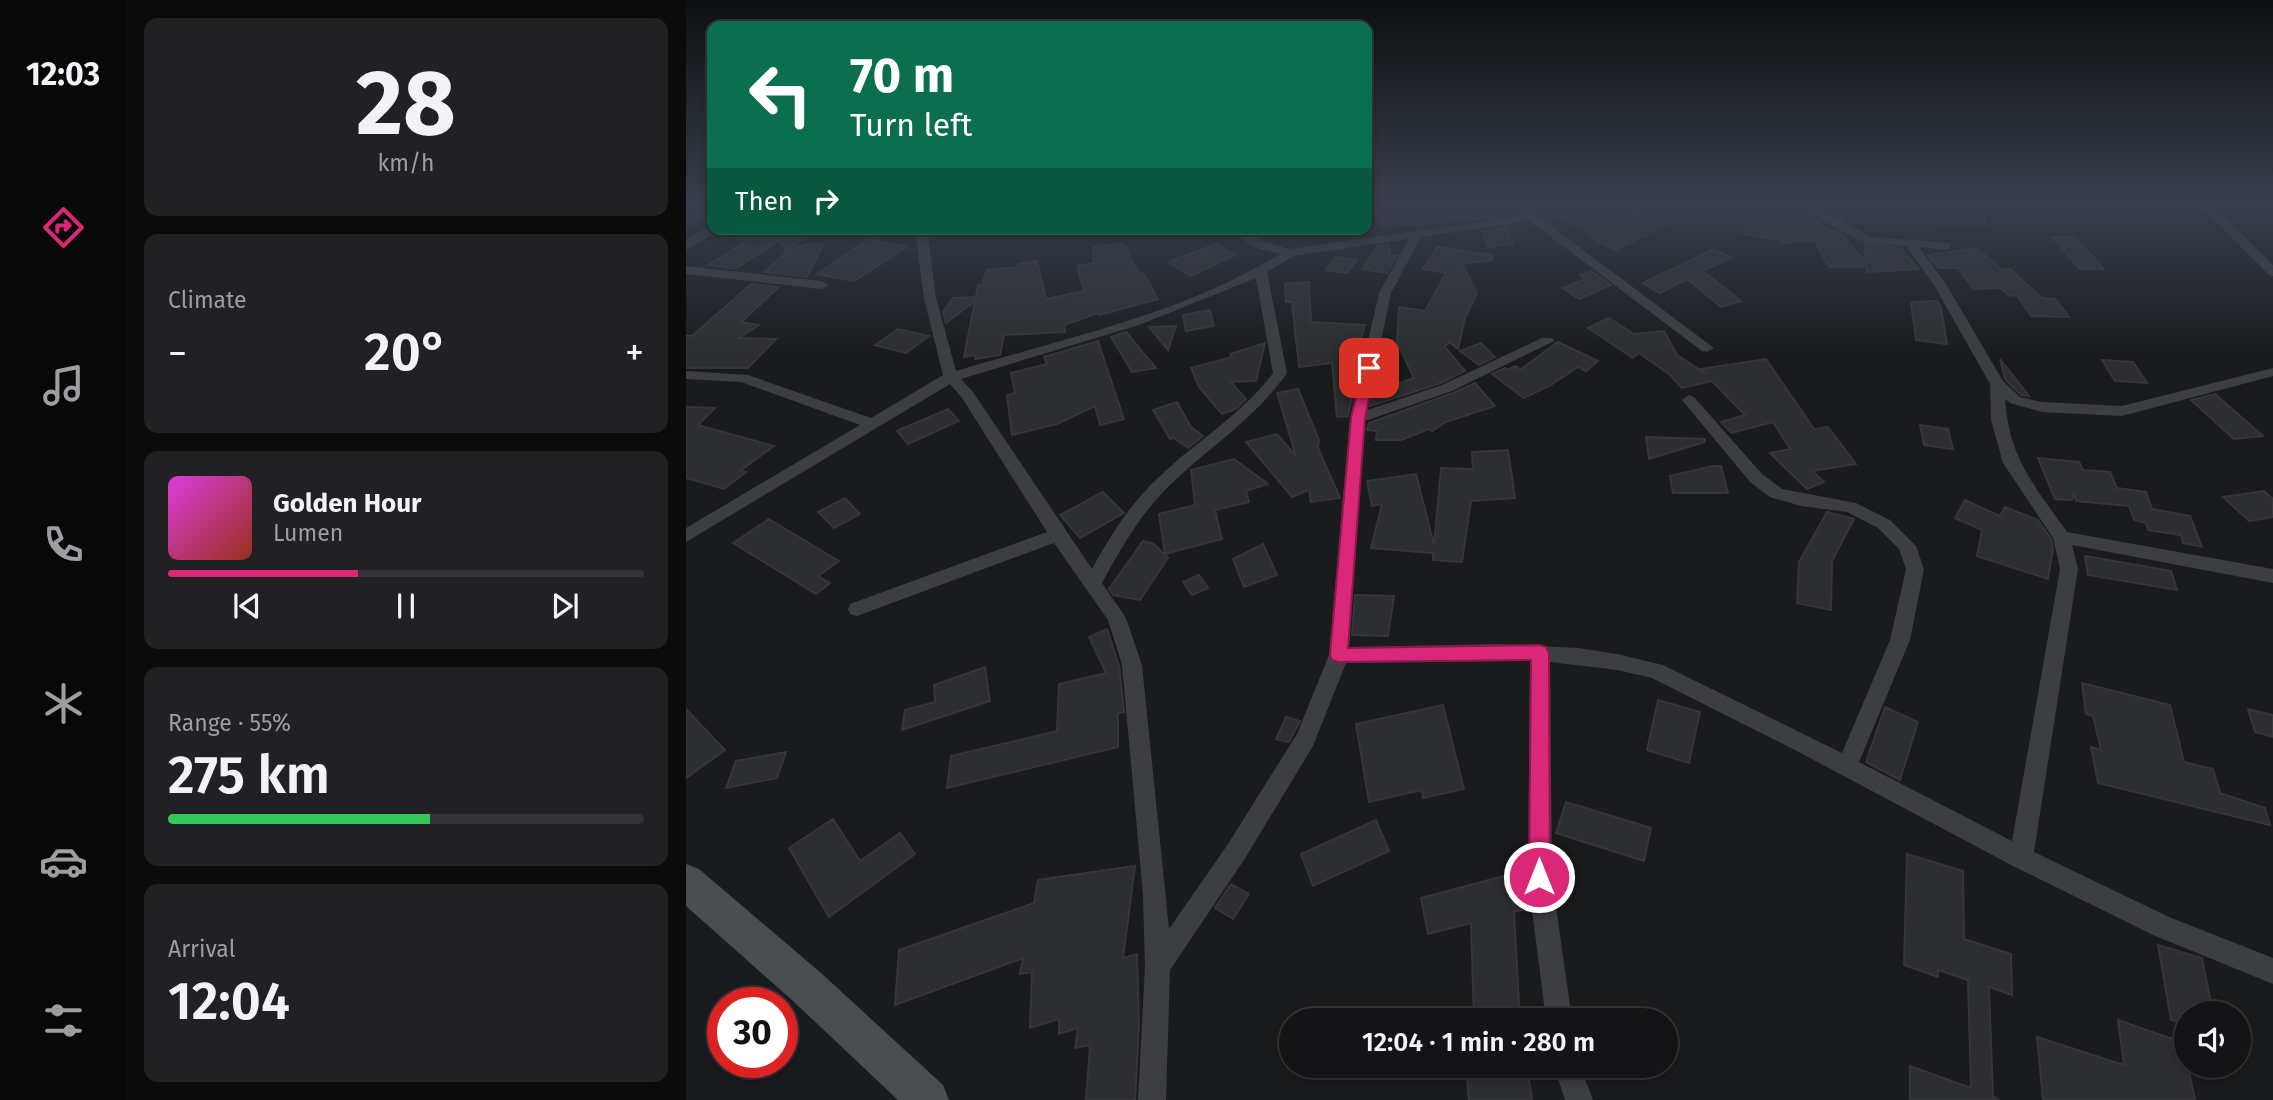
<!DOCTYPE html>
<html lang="en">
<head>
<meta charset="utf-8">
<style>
  :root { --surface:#141416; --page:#212123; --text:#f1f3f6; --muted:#9d9ea1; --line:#333335; --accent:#db2777 }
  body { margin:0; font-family:"Fira Sans",sans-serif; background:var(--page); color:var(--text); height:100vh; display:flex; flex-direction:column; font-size:26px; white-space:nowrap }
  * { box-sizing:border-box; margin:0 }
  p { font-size:23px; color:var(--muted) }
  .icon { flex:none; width:38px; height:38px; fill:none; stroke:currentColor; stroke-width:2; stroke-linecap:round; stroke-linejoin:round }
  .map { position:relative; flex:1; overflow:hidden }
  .details { display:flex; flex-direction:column; gap:18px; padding:18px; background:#0b0b0c; width:560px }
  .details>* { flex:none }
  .top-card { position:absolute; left:21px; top:21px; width:665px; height:214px; border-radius:14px; box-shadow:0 4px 10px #0003,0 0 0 2px var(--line); background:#0b6e4f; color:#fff; overflow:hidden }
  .tools { position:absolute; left:1488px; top:1001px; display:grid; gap:14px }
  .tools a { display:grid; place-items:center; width:77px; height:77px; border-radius:50%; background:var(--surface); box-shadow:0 4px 10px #0003,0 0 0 2px var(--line); font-size:35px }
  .speed { position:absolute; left:21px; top:987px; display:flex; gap:14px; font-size:35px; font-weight:700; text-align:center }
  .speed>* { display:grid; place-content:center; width:91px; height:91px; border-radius:50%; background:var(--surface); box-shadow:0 4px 10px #0003,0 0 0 2px var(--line); line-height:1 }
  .speed .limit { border:10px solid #d22; background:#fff; color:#111 }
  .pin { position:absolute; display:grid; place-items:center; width:60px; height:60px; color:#fff; margin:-30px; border-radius:14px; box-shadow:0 4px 10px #0006 }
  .me { position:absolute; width:77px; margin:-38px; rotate:0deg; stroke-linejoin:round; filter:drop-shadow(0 0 5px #0008) }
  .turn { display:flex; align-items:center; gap:24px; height:147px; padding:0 28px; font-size:32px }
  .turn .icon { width:91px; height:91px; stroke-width:2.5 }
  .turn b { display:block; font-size:49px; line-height:60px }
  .then { display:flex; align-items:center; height:66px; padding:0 28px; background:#0003; gap:14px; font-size:26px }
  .big { font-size:52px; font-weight:600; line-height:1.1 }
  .details .card { flex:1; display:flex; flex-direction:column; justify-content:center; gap:10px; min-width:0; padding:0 24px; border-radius:14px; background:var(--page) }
  .details .dial { align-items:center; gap:0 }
  .dial b { font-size:91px; line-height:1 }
  .song { display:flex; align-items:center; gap:21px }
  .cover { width:84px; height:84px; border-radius:10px; background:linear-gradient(135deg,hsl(300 70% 55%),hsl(10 70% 35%)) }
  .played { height:7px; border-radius:4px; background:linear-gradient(90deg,var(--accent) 40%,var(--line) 40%) }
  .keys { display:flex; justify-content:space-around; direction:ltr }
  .heat { display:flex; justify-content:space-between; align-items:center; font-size:38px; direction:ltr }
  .charge { height:10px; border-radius:5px; background:linear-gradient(90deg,#34c759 55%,var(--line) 0) }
  .trip { position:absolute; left:593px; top:1008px; width:399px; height:70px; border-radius:35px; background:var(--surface); box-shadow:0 4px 10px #0003,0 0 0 2px var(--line); font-weight:600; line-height:70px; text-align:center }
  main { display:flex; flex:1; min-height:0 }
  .tab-bar { display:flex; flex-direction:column; width:126px; justify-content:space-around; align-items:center; background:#080809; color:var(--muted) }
  .tab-bar .icon { width:49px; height:49px }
  .tab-bar .selected { color:var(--accent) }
  .tab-bar b { font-size:32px; color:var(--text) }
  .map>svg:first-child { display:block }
  .building { fill:#2d2e31; stroke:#353638; stroke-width:2 }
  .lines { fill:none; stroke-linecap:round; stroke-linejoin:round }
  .minor { fill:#3c3e41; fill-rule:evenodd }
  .tertiary { fill:#3c3e41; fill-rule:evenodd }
  .secondary { fill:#4a4e51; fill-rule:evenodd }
  .route { fill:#db2777; stroke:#8e194d; stroke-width:2 }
</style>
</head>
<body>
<main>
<nav class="tab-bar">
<b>12:03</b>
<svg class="icon selected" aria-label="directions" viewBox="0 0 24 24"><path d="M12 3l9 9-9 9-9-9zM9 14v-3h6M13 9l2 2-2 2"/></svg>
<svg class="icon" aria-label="music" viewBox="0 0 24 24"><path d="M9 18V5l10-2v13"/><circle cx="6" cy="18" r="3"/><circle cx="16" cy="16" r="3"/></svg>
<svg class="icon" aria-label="phone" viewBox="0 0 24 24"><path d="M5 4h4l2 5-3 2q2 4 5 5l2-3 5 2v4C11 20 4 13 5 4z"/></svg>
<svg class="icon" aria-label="climate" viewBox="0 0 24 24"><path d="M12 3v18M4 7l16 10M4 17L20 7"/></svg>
<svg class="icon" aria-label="car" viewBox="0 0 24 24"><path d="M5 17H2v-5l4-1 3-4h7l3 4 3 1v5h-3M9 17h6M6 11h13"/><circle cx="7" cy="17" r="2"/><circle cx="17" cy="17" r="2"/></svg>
<svg class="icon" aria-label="filters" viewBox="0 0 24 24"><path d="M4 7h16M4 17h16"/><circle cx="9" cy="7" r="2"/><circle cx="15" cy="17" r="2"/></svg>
</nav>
<section class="details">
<div class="card dial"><b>28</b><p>km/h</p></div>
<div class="card"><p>Climate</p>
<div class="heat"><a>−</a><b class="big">20°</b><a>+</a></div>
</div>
<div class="card">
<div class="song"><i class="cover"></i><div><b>Golden Hour</b><p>Lumen</p></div></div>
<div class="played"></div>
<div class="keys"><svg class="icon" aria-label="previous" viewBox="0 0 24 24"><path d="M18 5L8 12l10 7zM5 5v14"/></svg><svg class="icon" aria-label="pause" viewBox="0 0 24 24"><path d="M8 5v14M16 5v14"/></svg><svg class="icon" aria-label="next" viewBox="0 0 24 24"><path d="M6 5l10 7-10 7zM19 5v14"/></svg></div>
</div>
<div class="card"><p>Range · 55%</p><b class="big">275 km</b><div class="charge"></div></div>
<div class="card"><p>Arrival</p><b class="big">12:04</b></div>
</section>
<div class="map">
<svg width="1587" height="1100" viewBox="0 0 1587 1100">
  <rect width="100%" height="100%" fill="#1a1b1d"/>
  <path class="building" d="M0 202H26V219L17 218 0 228Z
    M690 202H808L815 217 692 227Z
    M897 202H960L951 211 981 225 929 250 901 236 905 234 869 216Z
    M1098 203 1110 212H1118L1130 219 1143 231H1150L1156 234 1180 263 1179 244 1214 248 1233 269 1181 272 1180 267H1143L1128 240 1096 243 1094 240 1057 234 1064 209Z
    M1247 210 1299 214V225L1253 226Z
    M820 227 827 244 802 247 796 231Z
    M39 229H132L100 250 93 240 49 269 22 265 61 241 37 236Z
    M1366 237H1389L1418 269H1394Z
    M183 239 221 247 168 281 131 274Z
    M138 243 121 277 78 272 107 247Z
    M436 243 454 275 457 273 472 299 413 315 412 313 378 325 379 332 318 335 314 355 289 359 290 355 278 357 289 301 260 323 257 312 267 298 290 297 292 285H296L301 270 332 267V264L351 261 360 299 398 291 391 266 408 263 407 247Z
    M530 244 549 255 505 276 482 262Z
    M703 245 704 255 711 256 701 273 676 269 692 246Z
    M751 247 806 255V260L776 264 791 293 779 318 772 349 763 342 759 347 779 371 755 383 684 406 687 393 728 378 711 342 713 307 739 311 760 273 737 269Z
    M1291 248 1316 270 1324 269 1356 298 1369 299 1383 317 1345 316 1331 295 1323 296 1315 288 1288 289 1272 268H1252L1242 255Z
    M1028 249 1045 258 1017 271 1055 301 1035 307 1001 279 974 293 957 283Z
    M649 257 671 260 661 273 640 270Z
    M905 271 925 285 893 299 877 288 899 279 894 275Z
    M623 282 625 322 679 325 668 364 670 379 662 416 651 417 646 363 613 367 606 302H600L599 284Z
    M65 284 93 287 55 322 73 325 53 338 90 339 62 368H0V336H6Z
    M1251 301 1255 307 1261 344 1230 340 1225 302Z
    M524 310 528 326 500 331 497 315Z
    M923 318 948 334 978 331 991 355 1020 374 1015 369 1080 359 1128 429 1142 427 1170 464 1126 471 1138 482 1121 489 1084 453 1104 449 1087 422 1046 433 1035 422 1059 415 1026 381 996 388 984 375 953 353 947 358 902 328Z
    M490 326 482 350 463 327Z
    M212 329 243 336 220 353 189 345Z
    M440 332 470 368 446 372 425 337Z
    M412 341 438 419 414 425 409 406 371 424 326 435 321 395 329 393 325 373 361 364 358 357Z
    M872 342 912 361 900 371 892 367 865 385 838 398 806 374 819 368 821 370 830 366 834 370Z
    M579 343 570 381 545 382 560 399 550 409 536 414 513 387 505 368 546 357 544 354Z
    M795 343 809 357 793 365 774 351Z
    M1314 359 1343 396 1335 395 1319 379Z
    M1416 360 1447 362 1461 383 1429 381Z
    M789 383 809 406 760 422 746 431 743 429 715 440H690L691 431 681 430 683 423 767 393Z
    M612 389 633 440 632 448 654 498 625 502 623 490 606 497 560 442 591 434 610 456 591 393Z
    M1529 394 1577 436 1548 439 1505 400Z
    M491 402 505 427 517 436 502 448 488 438 484 439 467 410Z
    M0 407 29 408 12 425 88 446 54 471 60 472 38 489 0 478Z
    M262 409 273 421 222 444 211 431Z
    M1234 425 1262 429 1267 449 1238 445Z
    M960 437 1019 439V442L963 459Z
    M822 450 829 498 785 501 776 562 747 560V553L685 548 696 504 686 506 681 481 730 474 748 545 755 468 787 469 786 452Z
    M1352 458 1393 462 1397 470 1424 472 1431 488 1460 492 1466 509 1504 516 1516 547 1497 543 1495 535 1462 530 1460 523 1448 520 1443 506 1390 501 1388 494 1386 500 1369 499Z
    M548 459 582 484 560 491 563 502 529 510 536 539 479 554 473 514 509 505 505 470Z
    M1027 466H1035L1042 493H987L984 476Z
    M1578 491 1587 499V517L1563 521 1537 497Z
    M417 492 438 513 394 538 374 515Z
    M159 498 174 514 148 528 132 512Z
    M1279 500 1314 516 1319 507 1352 520 1365 539 1367 549 1362 579 1291 556 1296 530 1269 518Z
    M1141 512 1168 519 1146 561 1145 610 1111 603 1113 562Z
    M83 519 153 561 132 576 144 583 130 594 47 543Z
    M457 541 468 544 482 558 454 600 427 595 423 589Z
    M577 544 591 575 558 587 547 559Z
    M1399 556 1485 571 1491 590 1402 575Z
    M513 575 522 588 506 595 497 582Z
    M669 595 708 596 702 636 666 635Z
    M421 629 433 666 438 712 432 713V747L261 788 265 756 371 731 373 684 420 673 403 637Z
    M299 667 304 701 216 730 219 710 249 702 248 685Z
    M1396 683 1484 705 1498 762 1527 769 1534 793 1579 808 1584 825 1412 783 1405 747 1415 750 1407 716 1400 714Z
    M972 700 1014 712 1003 763 961 750Z
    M757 705 778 789 737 798 736 790 683 802 670 724Z
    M1199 707 1232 722 1214 780 1180 762Z
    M0 709 39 750 0 778Z
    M1562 709 1587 715V737L1569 732Z
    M600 717 614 721 603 742 590 739Z
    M100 752 91 778 40 788 50 761Z
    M880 802 965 828 958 861 870 833Z
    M147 819 174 861 214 833 229 854 143 917 103 848Z
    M690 820 703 851 627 886 615 854Z
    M1221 854 1277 871 1278 939 1325 954 1326 995 1303 987 1307 1096 1313 1100H1224V1066L1285 1088 1282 980 1252 970V977L1218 965Z
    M449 866 437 958 451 954 453 1023 449 1100H400L404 1045 389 1048 392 1028 373 1034V1019L344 1028 346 972 334 974 337 958 209 1005 213 950 348 903 352 880Z
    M829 873 840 909 828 912 834 1020H788L785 923 742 934 735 898Z
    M545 884 563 894 547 919 529 908Z
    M1472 945 1516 958 1527 1013H1500V1024L1485 1020Z
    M1432 1020 1498 1043 1500 1066H1502L1509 1100H1357L1351 1037 1438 1065Z
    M780 1066H841L846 1100H783Z"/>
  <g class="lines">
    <path class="minor" d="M845 202H856L848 213 1028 348 1021 352 1016 351 841 219 825 224 735 237 705 293 681 410 756 385 856 338H866L868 341 766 391 679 421 663 647 812 644 892 648 931 654 977 665 1156 753 1204 640 1220 569 1213 549 1192 528 1161 512 1115 506 1084 497 1064 482 996 400 1003 395 1008 397 1076 474 1096 489 1170 503 1204 520 1230 546 1238 569 1224 640 1173 762 1326 841 1374 569 1367 538 1317 463 1305 420 1304 384 1248 285 1220 246 1185 244 1166 237 1107 202H1121L1186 237 1264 243V249L1260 250 1233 247 1260 284 1317 381 1334 397 1356 402 1436 406 1587 368V376L1436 416 1356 412 1324 403 1319 399C1323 458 1348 485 1381 532L1587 569V583L1386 545 1392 569 1348 852 1483 917 1587 958V984L1467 935 1327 866 1107 749 966 678 931 670 864 662 866 878 886 1020H860L842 878 844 661 660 663 627 746 558 860 484 970 480 1100H452L459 966 457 895 436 665 422 620 368 543 171 616 164 614 162 609 164 604 361 532 276 398 264 384 0 542V528L174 425 55 382 0 379V371L62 375 185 418 257 375 238 298 230 237 218 229H236L242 236 250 298 270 371C379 338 497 314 594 254L568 247 542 229H556L576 241 604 249 823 218 838 212ZM723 239 693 293 664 418 643 655 611 734 542 844 483 929 456 665 440 618 416 583C435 548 455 513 484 485 523 447 569 419 601 373L581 272 607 256ZM570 278 587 373C555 416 510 441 472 478 444 504 424 536 406 569L287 392 275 379 453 325Z
      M1511 202H1523L1587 265V276L1583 275Z
      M0 266 136 281 142 285 136 289 0 274Z
      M868 1066H894L907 1100H879Z"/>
    <path class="tertiary" d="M26 225V229H36L0 250V239Z"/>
    <path class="secondary" d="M0 864 13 869 135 973 257 1085 263 1100H212L107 1001 0 906Z"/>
  </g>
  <linearGradient id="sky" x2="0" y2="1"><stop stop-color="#0e0f10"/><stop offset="0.57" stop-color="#383f4c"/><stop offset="1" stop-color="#383f4c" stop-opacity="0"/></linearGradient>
  <rect width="1587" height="356" fill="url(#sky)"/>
  <path class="route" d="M683 364 689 368 679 418 662 648 854 645 860 647 863 653 864 877 861 885 853 888 846 885 843 877 845 660 653 662 646 660 644 655 665 418 677 368Z"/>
</svg>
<div class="tools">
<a><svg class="icon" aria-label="sound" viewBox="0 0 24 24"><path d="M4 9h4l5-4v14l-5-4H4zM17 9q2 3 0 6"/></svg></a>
</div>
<div class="speed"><div class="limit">30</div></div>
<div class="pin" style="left:683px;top:368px;background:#d93025"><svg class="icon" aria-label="arrive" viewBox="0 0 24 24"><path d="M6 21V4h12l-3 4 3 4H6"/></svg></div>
<svg class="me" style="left:853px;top:877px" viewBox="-20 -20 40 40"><circle r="17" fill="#db2777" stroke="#fff" stroke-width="3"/><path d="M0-11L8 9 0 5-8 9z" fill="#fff"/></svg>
<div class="trip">12:04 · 1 min · 280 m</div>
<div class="top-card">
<div class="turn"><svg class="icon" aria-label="left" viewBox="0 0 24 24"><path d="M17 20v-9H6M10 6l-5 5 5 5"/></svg><div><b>70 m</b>Turn left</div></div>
<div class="then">Then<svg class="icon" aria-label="right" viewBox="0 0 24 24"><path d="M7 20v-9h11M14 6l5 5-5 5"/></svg></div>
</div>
</div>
</main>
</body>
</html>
